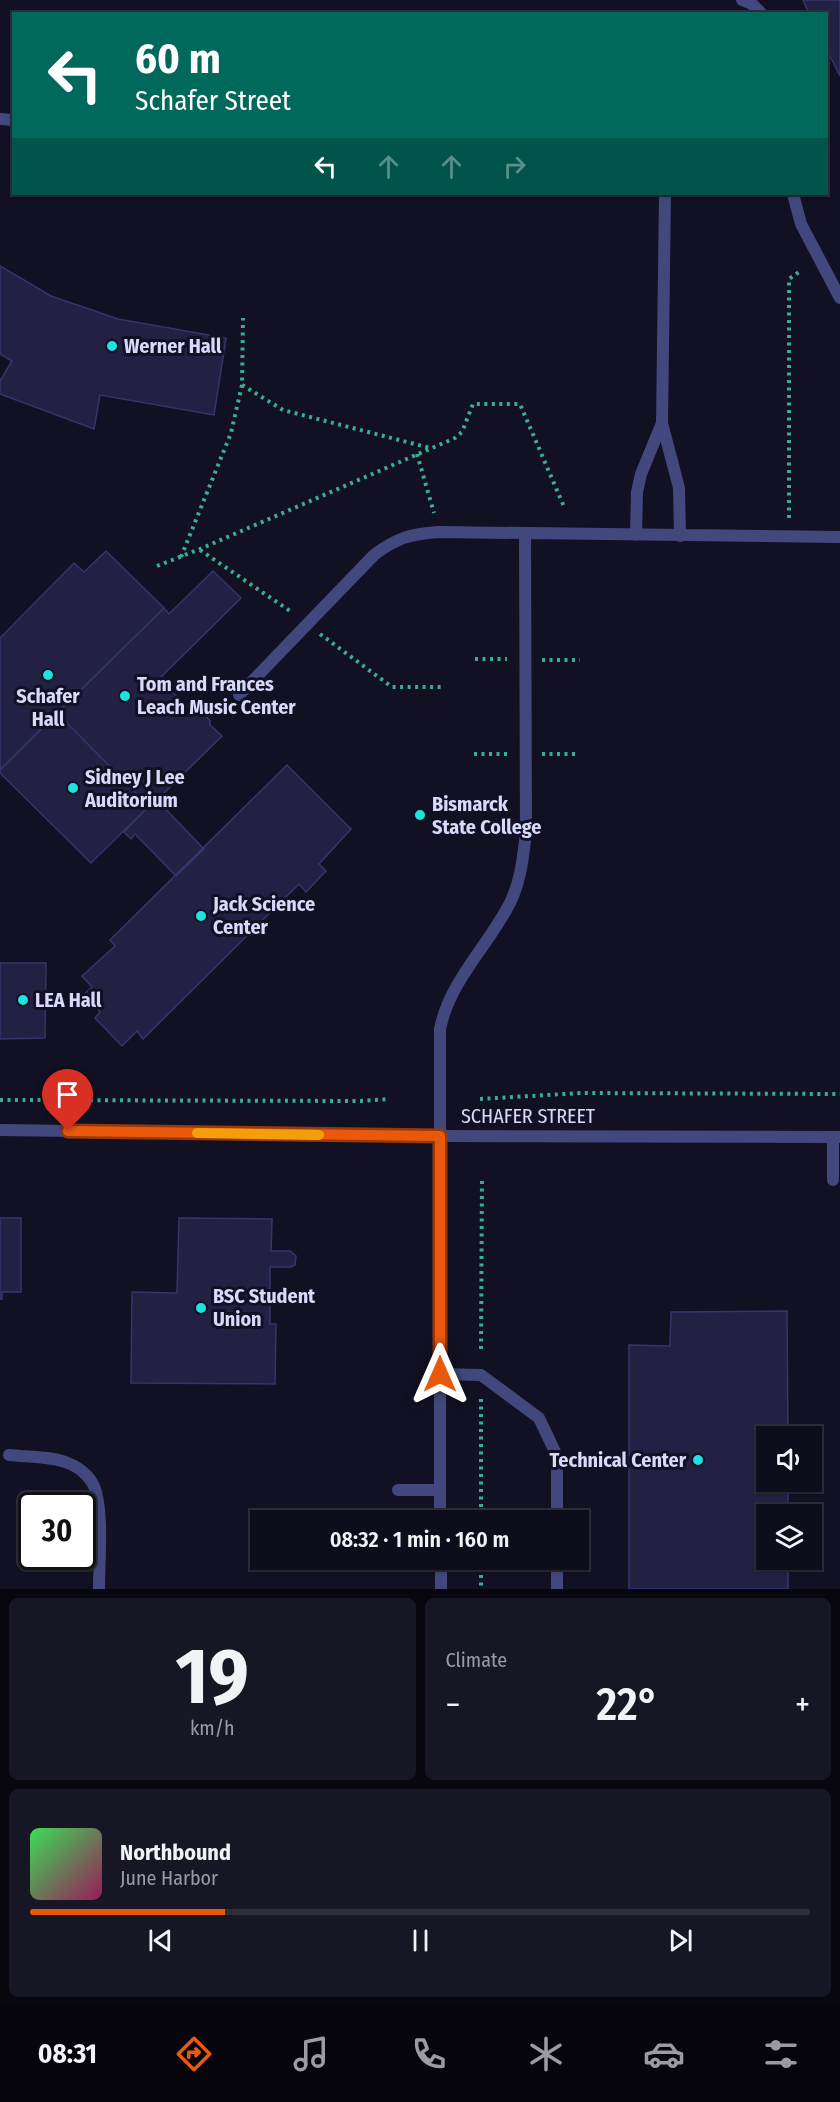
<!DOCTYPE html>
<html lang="en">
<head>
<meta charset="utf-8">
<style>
  :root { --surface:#0e0d1b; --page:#171624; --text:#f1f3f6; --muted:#9b9ca3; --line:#2e2d3a; --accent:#ea580c }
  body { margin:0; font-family:"Fira Sans Condensed",sans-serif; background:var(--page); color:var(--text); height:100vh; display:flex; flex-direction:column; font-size:22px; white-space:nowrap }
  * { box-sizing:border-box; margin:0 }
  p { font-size:20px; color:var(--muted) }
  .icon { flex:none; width:33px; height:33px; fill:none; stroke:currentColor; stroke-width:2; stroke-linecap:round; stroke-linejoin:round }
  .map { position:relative; height:1589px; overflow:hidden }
  .sheet { display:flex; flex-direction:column; gap:9px; padding:9px; background:#08070f; flex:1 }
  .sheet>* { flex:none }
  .banner { position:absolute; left:12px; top:12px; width:816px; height:183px; border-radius:0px; box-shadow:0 2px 4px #0004,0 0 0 2px var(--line); background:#00695c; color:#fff; overflow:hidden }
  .buttons { position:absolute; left:756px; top:1426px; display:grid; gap:12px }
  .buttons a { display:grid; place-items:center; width:66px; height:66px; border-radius:0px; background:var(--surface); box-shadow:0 2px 4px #0004,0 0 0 2px var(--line); font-size:30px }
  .speed { position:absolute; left:18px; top:1492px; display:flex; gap:12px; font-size:30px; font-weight:700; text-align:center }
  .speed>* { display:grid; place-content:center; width:78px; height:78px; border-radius:50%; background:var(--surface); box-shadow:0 2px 4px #0004,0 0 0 2px var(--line); line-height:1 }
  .speed .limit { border:3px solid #111; border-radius:9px; background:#fff; color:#111 }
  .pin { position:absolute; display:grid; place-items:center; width:51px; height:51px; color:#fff; margin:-62px -26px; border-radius:50% 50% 50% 0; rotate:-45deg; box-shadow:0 0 6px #0007 }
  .pin .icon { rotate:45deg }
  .me { position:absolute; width:66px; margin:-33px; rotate:0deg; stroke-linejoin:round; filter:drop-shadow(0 0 4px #0008) }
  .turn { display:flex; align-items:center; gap:21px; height:126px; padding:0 24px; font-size:27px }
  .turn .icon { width:78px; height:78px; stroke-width:2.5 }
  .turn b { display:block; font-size:42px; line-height:51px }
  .lanes { display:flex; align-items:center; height:57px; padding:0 24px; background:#0003; justify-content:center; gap:30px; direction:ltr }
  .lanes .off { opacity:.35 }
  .big { font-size:45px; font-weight:600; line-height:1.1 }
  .sheet .tile { flex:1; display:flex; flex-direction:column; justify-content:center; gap:9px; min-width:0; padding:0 21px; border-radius:9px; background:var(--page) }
  .sheet .dial { align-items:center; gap:0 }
  .dial b { font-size:78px; line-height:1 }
  .song { display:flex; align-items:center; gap:18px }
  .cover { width:72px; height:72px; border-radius:9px; background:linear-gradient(135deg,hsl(130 70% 55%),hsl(330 70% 35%)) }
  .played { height:6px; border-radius:3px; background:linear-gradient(90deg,var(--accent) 25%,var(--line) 25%) }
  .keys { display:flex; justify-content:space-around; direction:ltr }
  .heat { display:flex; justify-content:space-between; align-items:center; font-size:33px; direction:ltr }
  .sheet .tiles { flex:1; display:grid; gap:9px; grid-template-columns:1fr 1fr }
  .tile:last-child { grid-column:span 2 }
  .trip { position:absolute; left:250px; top:1510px; width:339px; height:60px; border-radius:0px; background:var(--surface); box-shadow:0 2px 4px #0004,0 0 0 2px var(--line); font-weight:600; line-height:60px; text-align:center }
  .dock { display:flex; height:96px; justify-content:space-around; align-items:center; background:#06050b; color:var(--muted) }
  .dock .icon { width:42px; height:42px }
  .dock .active { color:var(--accent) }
  .dock b { font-size:27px; color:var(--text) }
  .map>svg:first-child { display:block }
  .building { fill:#222043; stroke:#37346c; stroke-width:1.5 }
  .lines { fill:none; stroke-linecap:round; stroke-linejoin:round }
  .path { stroke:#3daa94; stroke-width:4; stroke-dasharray:3 4.5; stroke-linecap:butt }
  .service { stroke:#42487d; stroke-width:12 }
  .minor { stroke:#42487d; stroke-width:12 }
  .tertiary { stroke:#42487d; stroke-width:12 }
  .route-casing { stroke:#983908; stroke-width:15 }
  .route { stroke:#ea580c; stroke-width:10 }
  .slow { stroke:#f59e0b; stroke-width:10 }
  .poi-dot { fill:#1be4dc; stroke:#121124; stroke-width:2 }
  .labels { text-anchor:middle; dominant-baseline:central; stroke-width:6; stroke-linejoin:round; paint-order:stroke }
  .poi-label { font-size:20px; font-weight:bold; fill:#d9dafb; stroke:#121124; text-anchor:start }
  .street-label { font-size:20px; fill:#d9dafb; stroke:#121124 }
</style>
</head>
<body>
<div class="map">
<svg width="840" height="1589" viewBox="0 0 840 1589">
  <rect width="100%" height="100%" fill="#121124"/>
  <path class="building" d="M803 0H840V76L826 48V14H809Z
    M0 266 51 296 118 319 226 338 214 415 100 395 94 429 0 394V381L12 361 0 354Z
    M106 551 164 608 0 770V638L74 563 84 572Z
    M213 571 241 598 159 679 195 714 203 712 210 721V725L222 736 157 800 154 797 147 804 57 713 164 608 169 614Z
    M57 713 149 806 91 863 0 773V770Z
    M287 765 351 829 319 864 326 871 306 892 299 884 143 1039 137 1031 122 1046 95 1018 100 1012 93 1004 90 1007 81 997 92 987 82 976 115 946 110 940Z
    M154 797 204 849 176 876 135 834 131 839 124 832 149 806 147 804Z
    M0 963H46L45 1038 0 1039Z
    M0 1218H21V1292H2V1299H0Z
    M179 1218 272 1219 271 1251H290L296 1256 295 1265 291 1267H270V1324H276L275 1384 131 1383 132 1292 177 1293Z
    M787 1311 788 1437H766V1482H788V1515H766V1560H788V1589H629V1345L670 1346 671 1312Z"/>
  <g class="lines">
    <path class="path" d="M242 385 283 410 430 448
      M417 454 434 513
      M789 518V279L802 270
      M200 550 293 613
      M181 557 231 433 242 385 243 318
      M157 566 200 549 455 438 462 432 473 404H520L565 509
      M320 634 392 687H445
      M475 659H507
      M542 660H580
      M474 754H509
      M542 754H579
      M480 1099 581 1093 840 1094
      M0 1100 361 1101 390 1099
      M481 1349 482 1177
      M481 1399V1521
      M481 1560V1589"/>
    <path class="service" d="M742 0 752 4 762 14
      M0 119 14 120
      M665 194 662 423 679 488 680 536
      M793 194 801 224 840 298
      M636 535 637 492 641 474 662 423
      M239 695 374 555C396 538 411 534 438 532L840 537
      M440 1136V1029C449 984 483 951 505 912 520 888 523 860 526 832L525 533
      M833 1137V1180
      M440 1374 481 1375 539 1418 557 1456V1521
      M9 1455C27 1457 51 1456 68 1463 81 1468 93 1479 96 1492 103 1519 99 1560 99 1589
      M398 1490H440
      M557 1589V1560"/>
    <path class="minor" d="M440 1136V1521
      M441 1560V1589"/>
    <path class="tertiary" d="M0 1130 440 1136 840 1137"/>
  </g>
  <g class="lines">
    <g class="route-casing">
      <path id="route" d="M68 1131 440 1136V1374"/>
    </g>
    <use href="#route" class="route"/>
    <path class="slow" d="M197 1133 319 1135"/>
  </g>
  <g class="poi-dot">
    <circle cx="112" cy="346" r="6"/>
    <circle cx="48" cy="675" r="6"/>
    <circle cx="125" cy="696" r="6"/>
    <circle cx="73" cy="788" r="6"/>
    <circle cx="420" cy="815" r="6"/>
    <circle cx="201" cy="916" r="6"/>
    <circle cx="23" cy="1000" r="6"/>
    <circle cx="201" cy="1308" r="6"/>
    <circle cx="698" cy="1460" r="6"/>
  </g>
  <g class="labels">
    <g class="poi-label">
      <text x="124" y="346">Werner Hall</text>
      <text x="137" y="684">Tom and Frances<tspan x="137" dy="23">Leach Music Center</tspan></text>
      <text x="48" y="696" text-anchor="middle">Schafer<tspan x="48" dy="23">Hall</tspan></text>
      <text x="85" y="777">Sidney J Lee<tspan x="85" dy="23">Auditorium</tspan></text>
      <text x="432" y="804">Bismarck<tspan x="432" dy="23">State College</tspan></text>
      <text x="213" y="904">Jack Science<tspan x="213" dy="23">Center</tspan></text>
      <text x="35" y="1000">LEA Hall</text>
      <text x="213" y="1296">BSC Student<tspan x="213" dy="23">Union</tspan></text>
      <text x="686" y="1460" text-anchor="end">Technical Center</text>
    </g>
    <g class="street-label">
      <text x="528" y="1116">SCHAFER STREET</text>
    </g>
  </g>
</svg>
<div class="buttons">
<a><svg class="icon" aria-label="sound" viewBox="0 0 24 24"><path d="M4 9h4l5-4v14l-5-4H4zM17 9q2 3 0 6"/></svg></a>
<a><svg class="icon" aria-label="layers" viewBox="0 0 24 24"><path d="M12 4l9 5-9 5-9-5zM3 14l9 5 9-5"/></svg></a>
</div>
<div class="speed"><div class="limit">30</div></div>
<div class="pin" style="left:68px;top:1131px;background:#d93025"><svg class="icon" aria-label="arrive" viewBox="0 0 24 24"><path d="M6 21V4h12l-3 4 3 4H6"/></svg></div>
<svg class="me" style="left:440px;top:1374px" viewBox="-20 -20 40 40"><path d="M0-17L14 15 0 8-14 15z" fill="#ea580c" stroke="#fff" stroke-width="4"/></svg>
<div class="trip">08:32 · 1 min · 160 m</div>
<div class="banner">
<div class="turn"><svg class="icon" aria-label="left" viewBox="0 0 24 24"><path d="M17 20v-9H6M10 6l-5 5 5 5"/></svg><div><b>60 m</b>Schafer Street</div></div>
<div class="lanes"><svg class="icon" aria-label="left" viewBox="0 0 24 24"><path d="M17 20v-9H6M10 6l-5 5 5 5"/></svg><svg class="icon off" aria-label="ahead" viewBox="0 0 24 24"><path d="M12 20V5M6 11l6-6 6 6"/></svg><svg class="icon off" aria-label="ahead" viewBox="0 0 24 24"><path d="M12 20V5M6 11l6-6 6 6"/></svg><svg class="icon off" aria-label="right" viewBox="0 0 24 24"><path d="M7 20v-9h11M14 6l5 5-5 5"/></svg></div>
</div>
</div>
<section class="sheet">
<div class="tiles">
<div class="tile dial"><b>19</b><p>km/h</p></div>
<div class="tile"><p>Climate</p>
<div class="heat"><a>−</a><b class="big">22°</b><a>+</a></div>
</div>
<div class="tile">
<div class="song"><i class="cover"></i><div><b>Northbound</b><p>June Harbor</p></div></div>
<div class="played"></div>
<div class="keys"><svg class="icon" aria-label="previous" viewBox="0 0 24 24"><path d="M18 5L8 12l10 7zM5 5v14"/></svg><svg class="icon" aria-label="pause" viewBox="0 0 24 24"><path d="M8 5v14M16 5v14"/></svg><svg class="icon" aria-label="next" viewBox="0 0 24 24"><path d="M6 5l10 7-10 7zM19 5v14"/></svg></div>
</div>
</div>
</section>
<nav class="dock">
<b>08:31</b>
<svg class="icon active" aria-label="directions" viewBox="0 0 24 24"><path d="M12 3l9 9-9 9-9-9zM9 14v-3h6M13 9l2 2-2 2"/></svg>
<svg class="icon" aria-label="music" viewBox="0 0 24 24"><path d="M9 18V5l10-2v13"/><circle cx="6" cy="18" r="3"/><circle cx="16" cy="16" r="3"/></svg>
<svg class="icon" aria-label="phone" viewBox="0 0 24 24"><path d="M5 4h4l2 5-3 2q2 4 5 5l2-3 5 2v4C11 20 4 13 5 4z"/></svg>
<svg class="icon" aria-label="climate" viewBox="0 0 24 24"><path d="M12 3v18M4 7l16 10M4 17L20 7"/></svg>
<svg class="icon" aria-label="car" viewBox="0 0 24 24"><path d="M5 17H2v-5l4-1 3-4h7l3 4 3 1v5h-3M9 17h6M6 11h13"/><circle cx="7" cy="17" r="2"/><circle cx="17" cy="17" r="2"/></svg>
<svg class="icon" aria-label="filters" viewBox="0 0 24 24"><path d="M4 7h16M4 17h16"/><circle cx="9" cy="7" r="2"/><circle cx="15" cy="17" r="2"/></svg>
</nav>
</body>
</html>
